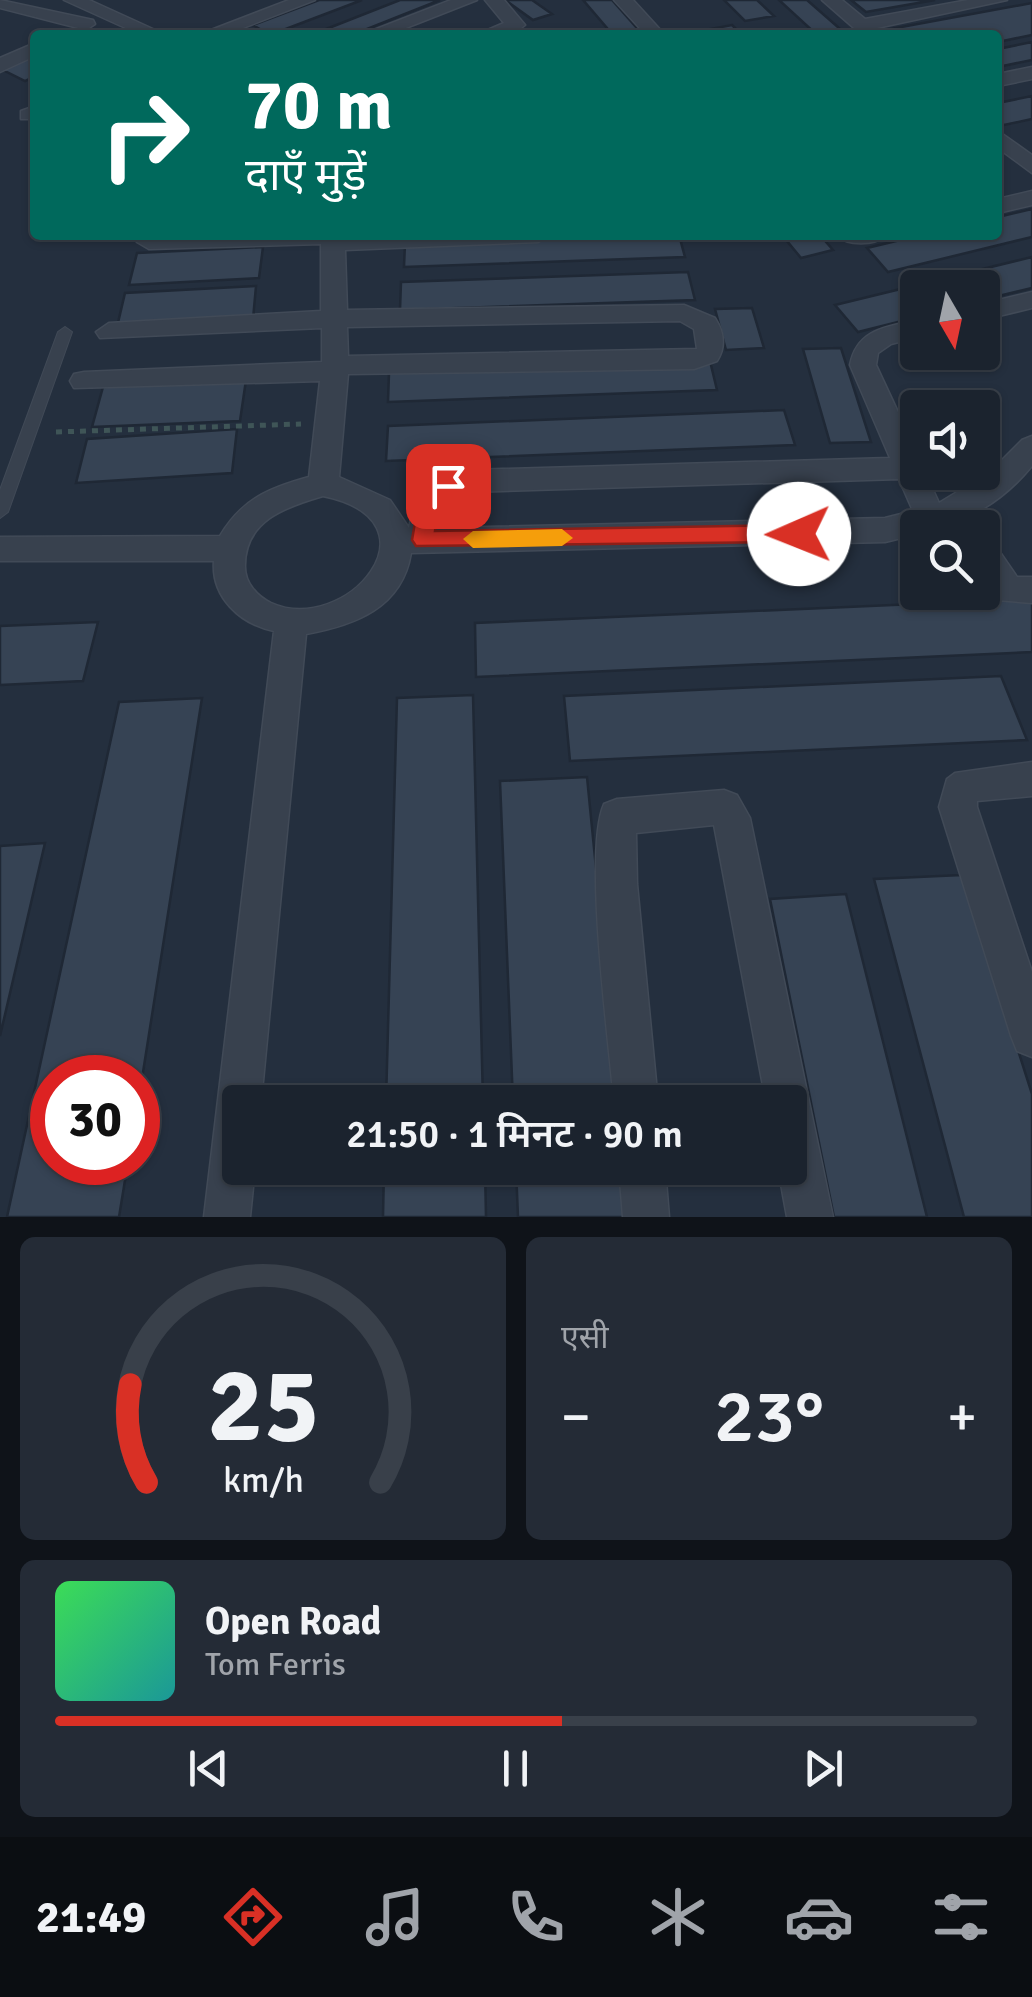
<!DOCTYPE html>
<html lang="hi">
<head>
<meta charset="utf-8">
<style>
  :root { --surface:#1b232e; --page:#242b36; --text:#f1f3f6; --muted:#a0a4aa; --line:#39404a; --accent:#d93025 }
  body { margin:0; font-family:Signika,"Noto Sans Devanagari",sans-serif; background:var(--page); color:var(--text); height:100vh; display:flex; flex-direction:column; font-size:38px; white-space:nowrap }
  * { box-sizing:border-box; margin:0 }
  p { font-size:32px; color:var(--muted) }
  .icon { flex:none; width:55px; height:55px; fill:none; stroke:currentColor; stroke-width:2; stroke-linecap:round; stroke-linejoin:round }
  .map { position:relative; height:1217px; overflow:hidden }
  .details { display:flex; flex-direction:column; gap:20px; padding:20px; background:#0f1319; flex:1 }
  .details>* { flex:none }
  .banner { position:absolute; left:30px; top:30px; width:972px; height:210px; border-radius:10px; box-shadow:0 2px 8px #0004,0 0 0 2px var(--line); background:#00695c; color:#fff; overflow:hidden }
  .needle { width:65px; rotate:171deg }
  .tools { position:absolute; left:900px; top:270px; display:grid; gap:20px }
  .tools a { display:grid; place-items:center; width:100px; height:100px; border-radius:10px; background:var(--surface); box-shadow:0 2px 8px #0004,0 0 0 2px var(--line); font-size:50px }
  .speed { position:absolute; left:30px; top:1055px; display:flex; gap:20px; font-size:50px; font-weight:700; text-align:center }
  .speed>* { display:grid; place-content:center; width:130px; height:130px; border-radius:50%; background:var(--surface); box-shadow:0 2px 8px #0004,0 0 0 2px var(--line); line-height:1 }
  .speed .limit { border:15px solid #d22; background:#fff; color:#111 }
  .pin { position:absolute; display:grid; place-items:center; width:85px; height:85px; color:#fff; margin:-42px; border-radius:20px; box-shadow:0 5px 15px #0006 }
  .me { position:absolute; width:110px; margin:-55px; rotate:269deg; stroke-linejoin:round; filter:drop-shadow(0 0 8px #0008) }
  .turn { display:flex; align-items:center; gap:35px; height:210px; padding:0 50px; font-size:45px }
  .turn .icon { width:130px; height:130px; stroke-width:2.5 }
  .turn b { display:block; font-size:70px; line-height:85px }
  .big { font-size:75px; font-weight:600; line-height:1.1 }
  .details .widget { flex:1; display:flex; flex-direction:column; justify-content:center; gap:15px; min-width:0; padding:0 35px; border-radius:15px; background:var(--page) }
  .details .dial { align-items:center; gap:0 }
  .dial svg { height:260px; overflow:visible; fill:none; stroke:var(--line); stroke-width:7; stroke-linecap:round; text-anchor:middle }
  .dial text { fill:var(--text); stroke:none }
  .song { display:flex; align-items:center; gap:30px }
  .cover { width:120px; height:120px; border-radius:15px; background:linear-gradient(135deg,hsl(130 70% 55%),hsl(180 70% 35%)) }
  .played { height:10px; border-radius:5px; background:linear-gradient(90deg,var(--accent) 55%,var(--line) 55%) }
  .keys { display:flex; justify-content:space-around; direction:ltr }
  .heat { display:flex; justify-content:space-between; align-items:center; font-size:55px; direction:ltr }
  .details .tiles { flex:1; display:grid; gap:20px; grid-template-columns:1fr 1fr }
  .widget:last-child { grid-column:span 2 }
  .trip { position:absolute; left:222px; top:1085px; width:585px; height:100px; border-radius:10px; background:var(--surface); box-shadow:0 2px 8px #0004,0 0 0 2px var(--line); font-weight:600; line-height:100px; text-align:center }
  .menu { display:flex; height:160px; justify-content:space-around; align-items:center; background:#0b0e12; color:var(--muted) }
  .menu .icon { width:70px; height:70px }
  .menu .on { color:var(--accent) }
  .menu b { font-size:45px; color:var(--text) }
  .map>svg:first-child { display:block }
  .building { fill:#364354; stroke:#1f2835; stroke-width:2.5 }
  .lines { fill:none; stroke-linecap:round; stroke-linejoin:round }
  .service-casing { stroke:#414a57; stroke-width:2 }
  .minor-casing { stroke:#414a57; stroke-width:3 }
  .path { stroke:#3f5557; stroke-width:5; stroke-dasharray:6 6; stroke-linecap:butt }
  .service { fill:#38414e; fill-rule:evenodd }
  .minor { fill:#38414e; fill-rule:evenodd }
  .route { fill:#d93025; stroke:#8d1f18; stroke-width:2.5 }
  .slow { fill:#f59e0b }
</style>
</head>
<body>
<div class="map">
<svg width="1032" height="1217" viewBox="0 0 1032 1217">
  <rect width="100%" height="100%" fill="#242f3e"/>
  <path class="building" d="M319 0H362L270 35 253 25Z
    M400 0H440L352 35H311Z
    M505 0H532L552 14 533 20Z
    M583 0H612L643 35H613Z
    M724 0H757L774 16 745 21Z
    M779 0H807L847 35H817Z
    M851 0H935L866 12Z
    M1032 3V35L998 42V35H890L885 30Z
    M732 25 742 35 689 33Z
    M1032 42V60L998 67V49Z
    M35 54V76L25 81 3 70Z
    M1032 96V119L1004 125 998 120V103Z
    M1032 209V237L888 272 867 248 921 235H998V217Z
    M679 235 685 257 404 267 405 243Z
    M782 235H820L833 250 801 258Z
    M263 247 259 278 129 285 137 253Z
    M1032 257V288L982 300V288H918V317L858 332 835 305Z
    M688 272 695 300 400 310 401 282Z
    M256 286 253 319 117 327 125 293Z
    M752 308 764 348 726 350 715 309Z
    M841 348 871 442 830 443 803 349Z
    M710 361 717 390 388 402 389 373Z
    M246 380 240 421 92 427 103 387Z
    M784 410 795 445 386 461 388 426Z
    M237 429 232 473 76 483 87 439Z
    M1032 599V652L476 677 475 623Z
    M98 622 83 681 0 685V626Z
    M1001 676 1027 740 570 761 564 696Z
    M473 695 483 1102H386L397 698Z
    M202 698 138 1104V1078H52V1162H128L119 1217H7L119 702Z
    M587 777 619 1102H513L500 781Z
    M45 843 0 1036V846Z
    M962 875 1032 1094V1217H964L874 879Z
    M846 894 927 1217H834L770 899Z
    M384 1168H485L486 1217H383Z
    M516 1168H625L630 1217H518Z"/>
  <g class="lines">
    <g class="service-casing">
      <path id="service" d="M65 327 72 332 8 512 0 518V490L58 332Z"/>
    </g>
    <g class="minor-casing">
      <path id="minor" d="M0 0 93 20 95 24 86 30 0 8Z
        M64 0H89L166 35H141Z
        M289 0H315L225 35H198Z
        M451 0H477L388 35H361Z
        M485 0H504L525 25C512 37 493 35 476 35L504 23Z
        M614 0H633L665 35H646Z
        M822 0H842L865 19 968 0H1007L877 28 883 35H862Z
        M35 43V56L0 72V58Z
        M1032 67V79L998 86V74Z
        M35 106V119H21V111Z
        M998 131 1032 155V173L998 148Z
        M1032 191V205L998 213V199Z
        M148 235H550L538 242 345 250 347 310 684 305 715 318C724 332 726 347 717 361L694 369 348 374 339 477 390 500 409 528C416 489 433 478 470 470L890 458 850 365C857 329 886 327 918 320V337L891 344 878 353 876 365 918 455V472H925L939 503 990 472 1022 440 1032 436V466C1003 501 962 528 918 528V534L885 542 411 553C402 608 355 625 306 634L261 1102H240V1168H255L250 1217H204L274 631C240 624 211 597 214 561H0V537L220 536C242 499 269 488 309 477L320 381 74 388 70 381 74 374 84 372 322 362V328L100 338 96 332 109 323 321 311V244L149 249 137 242ZM680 321 694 329 697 349 348 356 347 327ZM899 479 913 511 885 518 440 528 444 505 470 492ZM323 496C445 521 346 637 271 603 257 596 245 583 245 567 244 521 285 507 323 496Z
        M836 235H886C875 246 847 246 836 235Z
        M1032 292V308L982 320V304Z
        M982 539 993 542 1017 577H1032V603L997 600 982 578Z
        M1032 762V796L977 801V807L1032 972V1057L1017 1051 1011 1036 939 807 947 779 955 773Z
        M724 790 737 795 750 818 833 1217H787L778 1168H790V1102H766L714 825 636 833 637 884 658 1102H614C609 1041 583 852 604 804L617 799Z
        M619 1168H665L669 1217H623Z"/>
    </g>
    <path class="path" d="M56 432 301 424"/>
    <use href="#service" class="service"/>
    <use href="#minor" class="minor"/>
  </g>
  <path class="route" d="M448 478 459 486 439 503 435 531 799 525 810 534 799 542 416 546 412 540 419 499Z"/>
  <path class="slow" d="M562 529 573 538 562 546 473 548 463 539 473 531Z"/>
</svg>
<div class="tools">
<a><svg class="needle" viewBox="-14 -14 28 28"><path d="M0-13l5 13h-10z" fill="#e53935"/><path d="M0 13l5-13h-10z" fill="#a0a4aa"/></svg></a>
<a><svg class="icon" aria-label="sound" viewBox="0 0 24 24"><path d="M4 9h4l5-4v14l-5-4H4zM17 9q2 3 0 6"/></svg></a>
<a><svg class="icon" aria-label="search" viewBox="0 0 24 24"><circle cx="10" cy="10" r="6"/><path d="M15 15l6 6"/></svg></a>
</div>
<div class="speed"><div class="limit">30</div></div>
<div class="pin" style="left:448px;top:486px;background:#d93025"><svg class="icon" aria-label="arrive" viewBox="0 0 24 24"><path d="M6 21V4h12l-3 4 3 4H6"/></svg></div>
<svg class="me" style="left:799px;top:534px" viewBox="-20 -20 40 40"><circle r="19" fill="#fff"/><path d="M0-13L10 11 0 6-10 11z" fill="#d93025"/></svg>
<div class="trip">21:50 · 1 मिनट · 90 m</div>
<div class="banner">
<div class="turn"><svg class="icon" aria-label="right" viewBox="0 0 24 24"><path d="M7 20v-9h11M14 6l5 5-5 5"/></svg><div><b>70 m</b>दाएँ मुड़ें</div></div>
</div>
</div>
<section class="details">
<div class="tiles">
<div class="widget dial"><svg viewBox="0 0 100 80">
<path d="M14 69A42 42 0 1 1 86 69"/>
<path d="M14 69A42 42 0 0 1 9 39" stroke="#d93025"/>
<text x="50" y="56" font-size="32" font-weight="700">25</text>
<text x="50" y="72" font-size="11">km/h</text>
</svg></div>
<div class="widget"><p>एसी</p>
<div class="heat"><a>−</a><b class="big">23°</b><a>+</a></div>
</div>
<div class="widget">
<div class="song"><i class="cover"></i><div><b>Open Road</b><p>Tom Ferris</p></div></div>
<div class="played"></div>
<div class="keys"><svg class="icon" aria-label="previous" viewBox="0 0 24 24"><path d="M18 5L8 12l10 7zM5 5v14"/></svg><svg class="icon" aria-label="pause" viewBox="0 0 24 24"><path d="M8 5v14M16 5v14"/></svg><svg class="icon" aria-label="next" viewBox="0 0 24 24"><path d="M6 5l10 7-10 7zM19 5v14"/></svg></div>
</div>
</div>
</section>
<nav class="menu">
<b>21:49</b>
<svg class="icon on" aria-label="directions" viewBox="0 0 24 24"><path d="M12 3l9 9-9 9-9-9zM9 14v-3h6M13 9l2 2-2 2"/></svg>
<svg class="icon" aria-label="music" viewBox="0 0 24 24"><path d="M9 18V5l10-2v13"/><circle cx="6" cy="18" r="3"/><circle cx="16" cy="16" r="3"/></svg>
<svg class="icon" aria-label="phone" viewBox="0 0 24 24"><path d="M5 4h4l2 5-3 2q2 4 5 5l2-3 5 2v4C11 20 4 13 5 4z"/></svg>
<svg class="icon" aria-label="climate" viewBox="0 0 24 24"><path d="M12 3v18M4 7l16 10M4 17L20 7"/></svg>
<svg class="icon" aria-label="car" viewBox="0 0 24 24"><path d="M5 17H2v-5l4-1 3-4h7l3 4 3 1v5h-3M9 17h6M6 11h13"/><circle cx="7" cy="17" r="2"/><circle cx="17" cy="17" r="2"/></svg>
<svg class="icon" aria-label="filters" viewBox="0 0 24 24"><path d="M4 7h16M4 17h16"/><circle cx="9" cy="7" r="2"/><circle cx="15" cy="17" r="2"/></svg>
</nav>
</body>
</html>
